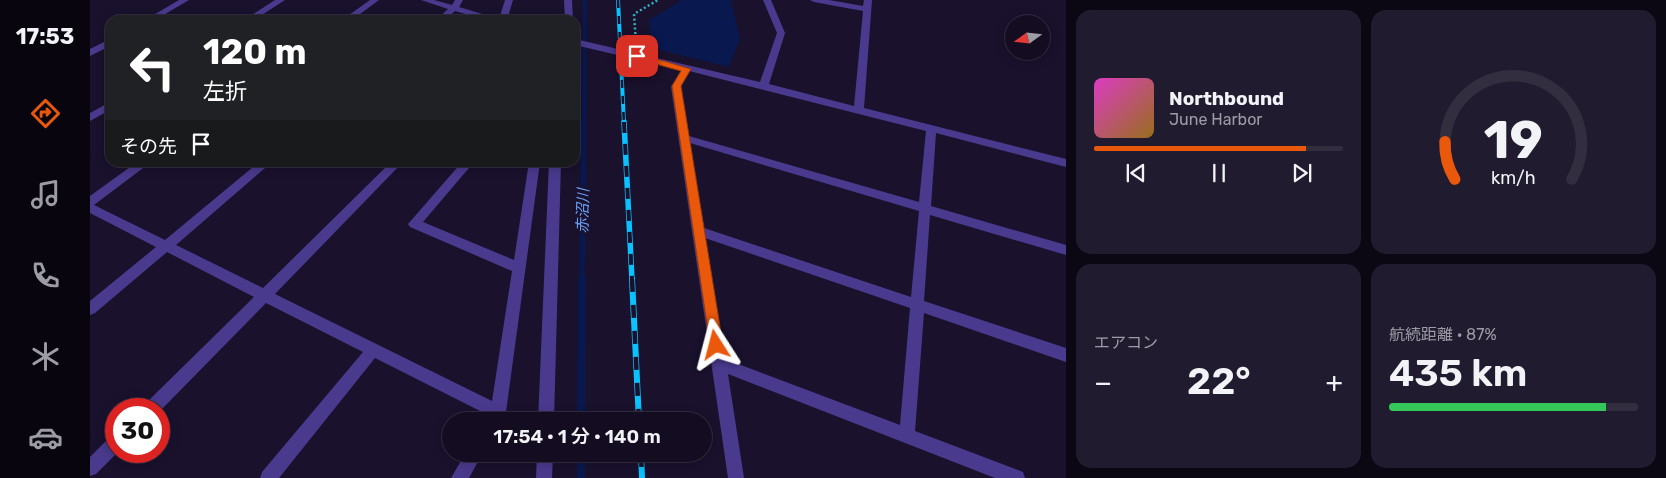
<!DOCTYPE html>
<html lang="ja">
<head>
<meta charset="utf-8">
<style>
  :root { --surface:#140d22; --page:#211b2f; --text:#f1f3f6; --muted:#9d9ca5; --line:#332d40; --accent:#ea580c }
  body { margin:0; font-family:Rubik,"Noto Sans JP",sans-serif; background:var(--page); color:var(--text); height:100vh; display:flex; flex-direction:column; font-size:19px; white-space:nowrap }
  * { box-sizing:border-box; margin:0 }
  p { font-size:16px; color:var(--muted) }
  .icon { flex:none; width:28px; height:28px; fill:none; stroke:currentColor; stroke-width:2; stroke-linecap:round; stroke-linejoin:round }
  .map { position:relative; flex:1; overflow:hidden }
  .sheet { display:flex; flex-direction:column; gap:10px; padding:10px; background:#0b0713; width:600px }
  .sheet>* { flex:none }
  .hud { position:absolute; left:15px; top:15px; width:475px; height:152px; border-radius:15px; box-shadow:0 2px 12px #0003,0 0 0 1px var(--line); background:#202124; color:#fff; overflow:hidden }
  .needle { width:32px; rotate:255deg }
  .tools { position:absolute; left:915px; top:15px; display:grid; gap:10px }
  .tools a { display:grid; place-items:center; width:45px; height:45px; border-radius:50%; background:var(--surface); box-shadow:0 2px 12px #0003,0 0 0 1px var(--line); font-size:25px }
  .speed { position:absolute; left:15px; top:398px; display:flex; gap:10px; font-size:25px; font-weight:700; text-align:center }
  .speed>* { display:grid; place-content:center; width:65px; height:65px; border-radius:50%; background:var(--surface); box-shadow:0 2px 12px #0003,0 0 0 1px var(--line); line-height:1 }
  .speed .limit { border:8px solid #d22; background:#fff; color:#111 }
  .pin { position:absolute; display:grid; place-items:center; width:42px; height:42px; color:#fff; margin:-21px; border-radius:10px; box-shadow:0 2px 8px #0006 }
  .me { position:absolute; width:55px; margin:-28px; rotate:351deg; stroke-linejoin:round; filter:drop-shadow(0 0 4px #0008) }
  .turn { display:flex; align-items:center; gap:18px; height:105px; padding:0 15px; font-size:22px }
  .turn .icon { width:65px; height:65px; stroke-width:2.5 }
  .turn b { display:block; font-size:35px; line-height:42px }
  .then { display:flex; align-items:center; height:48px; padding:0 15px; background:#0003; gap:10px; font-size:19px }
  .big { font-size:38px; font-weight:600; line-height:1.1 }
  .sheet .tile { flex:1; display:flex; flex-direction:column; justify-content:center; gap:8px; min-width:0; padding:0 18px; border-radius:15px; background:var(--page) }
  .sheet .dial { align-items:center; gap:0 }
  .dial svg { height:130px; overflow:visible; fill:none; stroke:var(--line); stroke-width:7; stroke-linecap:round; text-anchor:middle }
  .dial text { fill:var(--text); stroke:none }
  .song { display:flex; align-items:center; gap:15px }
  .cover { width:60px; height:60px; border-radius:8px; background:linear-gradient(135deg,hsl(310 70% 55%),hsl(40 70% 35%)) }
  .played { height:5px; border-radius:2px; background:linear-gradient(90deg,var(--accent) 85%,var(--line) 85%) }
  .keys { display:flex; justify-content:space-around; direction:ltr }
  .heat { display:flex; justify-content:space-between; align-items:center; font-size:28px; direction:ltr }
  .charge { height:8px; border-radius:4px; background:linear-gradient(90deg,#34c759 87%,var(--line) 0) }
  .sheet .tiles { flex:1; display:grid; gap:10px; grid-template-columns:repeat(2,1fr) }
  .trip { position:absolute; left:352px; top:412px; width:270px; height:50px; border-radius:25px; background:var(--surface); box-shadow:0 2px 12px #0003,0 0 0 1px var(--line); font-weight:600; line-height:50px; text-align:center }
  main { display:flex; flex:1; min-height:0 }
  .menu { display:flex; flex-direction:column; width:90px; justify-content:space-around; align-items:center; background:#08050e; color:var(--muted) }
  .menu .icon { width:35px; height:35px }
  .menu .current { color:var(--accent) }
  .menu b { font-size:22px; color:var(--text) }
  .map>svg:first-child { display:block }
  .water { fill:#09184e }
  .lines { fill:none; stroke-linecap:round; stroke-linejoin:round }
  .stream-far2 { stroke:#09184e; stroke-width:4.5 }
  .stream-far1 { stroke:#09184e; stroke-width:5.5 }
  .stream { stroke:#09184e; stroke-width:8 }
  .path { stroke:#2cb6c3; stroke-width:2.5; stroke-dasharray:2 2.5; stroke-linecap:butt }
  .minor { fill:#4a3a8e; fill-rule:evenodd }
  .rail-far2-casing { stroke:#09c2ff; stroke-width:4 }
  .rail-far1-casing { stroke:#09c2ff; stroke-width:5.5 }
  .rail-casing { stroke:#09c2ff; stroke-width:6 }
  .rail-far2 { stroke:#1a112d; stroke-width:2.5; stroke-dasharray:8; stroke-linecap:butt }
  .rail-far1 { stroke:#1a112d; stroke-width:4; stroke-dasharray:11; stroke-linecap:butt }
  .rail { stroke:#1a112d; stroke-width:4.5; stroke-dasharray:13; stroke-linecap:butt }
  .route { fill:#ea580c; stroke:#983908 }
  .labels { text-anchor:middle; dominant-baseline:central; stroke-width:5; stroke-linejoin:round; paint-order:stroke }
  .water-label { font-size:15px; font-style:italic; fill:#6ba4ff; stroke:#1a112d }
</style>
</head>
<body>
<main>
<nav class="menu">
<b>17:53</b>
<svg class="icon current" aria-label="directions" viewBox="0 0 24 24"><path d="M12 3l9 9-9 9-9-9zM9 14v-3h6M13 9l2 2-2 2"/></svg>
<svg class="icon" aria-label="music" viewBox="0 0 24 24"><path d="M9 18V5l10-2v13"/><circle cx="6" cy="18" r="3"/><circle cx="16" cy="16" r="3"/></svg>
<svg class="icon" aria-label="phone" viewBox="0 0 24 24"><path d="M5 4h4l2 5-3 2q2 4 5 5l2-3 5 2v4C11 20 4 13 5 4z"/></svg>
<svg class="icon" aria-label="climate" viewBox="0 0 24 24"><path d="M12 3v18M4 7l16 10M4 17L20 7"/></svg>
<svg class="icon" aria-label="car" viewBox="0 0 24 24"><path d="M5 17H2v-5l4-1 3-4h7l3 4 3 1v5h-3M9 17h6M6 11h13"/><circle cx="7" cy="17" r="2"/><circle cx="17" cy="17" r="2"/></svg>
</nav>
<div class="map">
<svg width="976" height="478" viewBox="0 0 976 478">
  <rect width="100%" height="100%" fill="#1a112d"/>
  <path class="water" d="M592 0H641L650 39 639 67 562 48 559 20Z"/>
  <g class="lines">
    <path class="stream-far2" d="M494 124 495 0"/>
    <path class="stream-far1" d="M492 280 494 122"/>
    <path class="stream" d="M491 421 492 279
      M491 454V478"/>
    <path class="path" d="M546 43 544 14 568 0"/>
    <path class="minor" d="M89 0H99L65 20H55Z
      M185 0H195L164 20H154Z
      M280 0H289L262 20H252Z
      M331 0H344L362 5 365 0H373L369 7 409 19 415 0H423L417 20H396L365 11 355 20H346L358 9Z
      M474 0H482L483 20H475Z
      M673 0H681L695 33 679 84 764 106 773 11 724 2 720 0H739L773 6 774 0H782L774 108 976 159V167L846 133 841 206 976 245V255L840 215 834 301 976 348V362L834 313 825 431 933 472 935 478H905L638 374 654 478H638L581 87 591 70 485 45V39L670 82 687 33ZM599 71 836 131 829 202 599 136 591 87ZM600 143 829 211 821 297 614 228ZM615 238 820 308 810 425 635 359Z
      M20 39V46L0 56V49Z
      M20 102V110L0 121V113Z
      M47 162H61L4 205 75 240 169 162H182L86 245 173 288 301 162H313L185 294 402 401 422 271 320 227 318 224 372 162H384L333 222 424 260 439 162H450L416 412 411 421H395L398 415 285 358 189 478H170L172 472 273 352 176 303 69 412V409H53L55 404 164 297 77 252 5 313 0 315V301L66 247 0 213V196Z
      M459 162H471L464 421H448Z
      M26 435V451H29L6 474 0 476V457L20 437Z
      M375 454H392L379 478H361Z
      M447 454H463L462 478H446Z"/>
    <g class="rail-far2-casing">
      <path id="rail-far2" d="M528 0 534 124"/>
    </g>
    <g class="rail-far1-casing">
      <path id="rail-far1" d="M534 122 542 280"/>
    </g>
    <g class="rail-casing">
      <path id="rail" d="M542 279 549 421
        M551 454 552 478"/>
    </g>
    <use href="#rail-far2" class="rail-far2"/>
    <use href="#rail-far1" class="rail-far1"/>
    <use href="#rail" class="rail"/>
  </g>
  <path class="route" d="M544 54H550L601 69 591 86 633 345 631 350 626 351 621 350 620 345 582 86 591 71 544 58Z"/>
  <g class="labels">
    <g class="water-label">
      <text transform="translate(493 211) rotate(-89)">赤沼川</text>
    </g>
  </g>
</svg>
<div class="tools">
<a><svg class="needle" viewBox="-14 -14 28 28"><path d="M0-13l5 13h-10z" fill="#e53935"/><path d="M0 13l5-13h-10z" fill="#9d9ca5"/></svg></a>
</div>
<div class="speed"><div class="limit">30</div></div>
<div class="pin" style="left:547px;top:56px;background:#d93025"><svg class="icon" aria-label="arrive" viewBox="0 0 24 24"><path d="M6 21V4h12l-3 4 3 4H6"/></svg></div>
<svg class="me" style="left:626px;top:345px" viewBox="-20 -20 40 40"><path d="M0-17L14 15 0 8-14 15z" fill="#ea580c" stroke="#fff" stroke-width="4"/></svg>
<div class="trip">17:54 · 1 分 · 140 m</div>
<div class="hud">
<div class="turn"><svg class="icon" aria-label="left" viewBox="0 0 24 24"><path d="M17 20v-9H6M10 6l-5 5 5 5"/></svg><div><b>120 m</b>左折</div></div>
<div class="then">その先<svg class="icon" aria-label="arrive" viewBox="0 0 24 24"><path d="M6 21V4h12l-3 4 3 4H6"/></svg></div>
</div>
</div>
<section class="sheet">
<div class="tiles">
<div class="tile">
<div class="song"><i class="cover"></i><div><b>Northbound</b><p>June Harbor</p></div></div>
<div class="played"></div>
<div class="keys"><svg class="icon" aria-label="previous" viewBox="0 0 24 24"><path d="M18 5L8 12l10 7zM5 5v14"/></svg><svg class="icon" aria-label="pause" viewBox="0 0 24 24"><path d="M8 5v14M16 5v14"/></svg><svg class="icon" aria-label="next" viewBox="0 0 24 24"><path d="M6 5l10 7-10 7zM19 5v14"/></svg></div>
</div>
<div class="tile dial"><svg viewBox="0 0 100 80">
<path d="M14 69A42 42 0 1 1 86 69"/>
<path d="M14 69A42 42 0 0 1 8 46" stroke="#ea580c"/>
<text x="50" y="56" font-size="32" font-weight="700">19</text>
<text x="50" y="72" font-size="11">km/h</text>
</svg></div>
<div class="tile"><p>エアコン</p>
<div class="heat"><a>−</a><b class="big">22°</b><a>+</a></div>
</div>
<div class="tile"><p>航続距離 · 87%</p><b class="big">435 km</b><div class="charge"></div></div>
</div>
</section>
</main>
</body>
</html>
